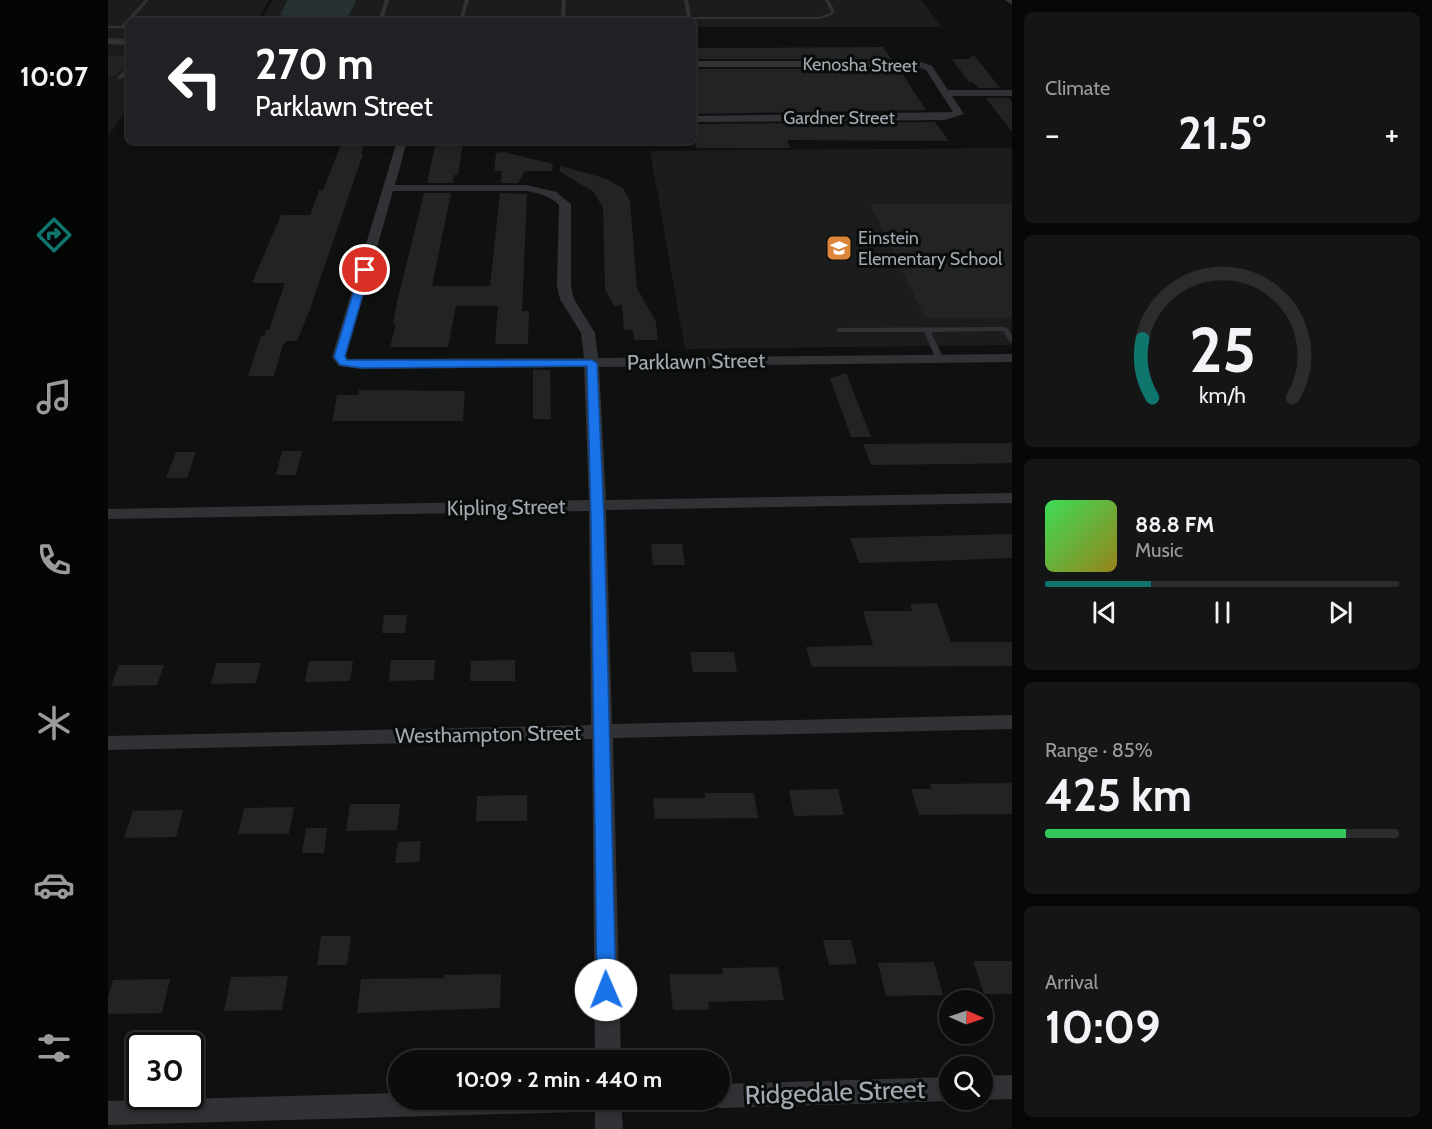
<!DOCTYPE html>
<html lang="en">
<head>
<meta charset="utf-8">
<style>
  :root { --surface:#0b0c0c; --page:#141515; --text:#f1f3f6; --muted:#9a9b9d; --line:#2b2c2d; --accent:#0f766e }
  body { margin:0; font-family:Cabin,sans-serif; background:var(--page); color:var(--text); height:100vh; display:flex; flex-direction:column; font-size:22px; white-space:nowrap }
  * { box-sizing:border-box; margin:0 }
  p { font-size:20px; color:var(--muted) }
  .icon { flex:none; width:33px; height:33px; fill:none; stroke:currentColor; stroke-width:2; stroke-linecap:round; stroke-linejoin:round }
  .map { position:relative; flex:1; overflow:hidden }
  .side { display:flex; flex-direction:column; gap:12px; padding:12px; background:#060707; width:420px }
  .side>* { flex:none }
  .hud { position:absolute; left:18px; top:18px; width:570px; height:126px; border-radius:9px; box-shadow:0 3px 9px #0003,0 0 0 2px var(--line); background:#202124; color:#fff; overflow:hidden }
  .needle { width:39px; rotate:92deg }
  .fabs { position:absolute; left:831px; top:990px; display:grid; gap:12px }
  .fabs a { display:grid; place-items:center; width:54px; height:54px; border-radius:50%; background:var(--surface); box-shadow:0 3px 9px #0003,0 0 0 2px var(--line); font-size:30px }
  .speed { position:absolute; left:18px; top:1032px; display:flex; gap:12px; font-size:30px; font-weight:700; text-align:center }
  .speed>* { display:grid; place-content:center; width:78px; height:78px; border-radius:50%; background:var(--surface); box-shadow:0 3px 9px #0003,0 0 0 2px var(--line); line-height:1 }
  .speed .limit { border:3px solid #111; border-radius:9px; background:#fff; color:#111 }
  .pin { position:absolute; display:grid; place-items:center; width:51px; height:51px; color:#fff; margin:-26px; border:3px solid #fff; border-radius:50%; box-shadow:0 2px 6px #0007 }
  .me { position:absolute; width:66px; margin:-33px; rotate:359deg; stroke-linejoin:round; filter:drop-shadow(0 0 4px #0008) }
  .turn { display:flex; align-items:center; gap:21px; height:126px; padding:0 30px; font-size:27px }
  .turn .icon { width:78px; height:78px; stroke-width:2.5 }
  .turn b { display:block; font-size:42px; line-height:51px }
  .big { font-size:45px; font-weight:800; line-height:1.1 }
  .side .widget { flex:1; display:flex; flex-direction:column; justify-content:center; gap:9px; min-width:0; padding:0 21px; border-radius:9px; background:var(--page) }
  .side .dial { align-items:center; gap:0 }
  .dial svg { height:156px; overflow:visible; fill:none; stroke:var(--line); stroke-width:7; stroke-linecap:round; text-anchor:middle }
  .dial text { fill:var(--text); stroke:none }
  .song { display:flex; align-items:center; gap:18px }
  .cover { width:72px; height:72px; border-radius:9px; background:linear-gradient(135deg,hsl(130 70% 55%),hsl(50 70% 35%)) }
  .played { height:6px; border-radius:3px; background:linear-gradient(90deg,var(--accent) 30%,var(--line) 30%) }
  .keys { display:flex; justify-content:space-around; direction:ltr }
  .heat { display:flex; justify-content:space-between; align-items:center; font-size:33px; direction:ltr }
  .charge { height:9px; border-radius:4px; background:linear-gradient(90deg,#34c759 85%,var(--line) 0) }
  .trip { position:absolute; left:280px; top:1050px; width:342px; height:60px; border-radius:30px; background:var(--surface); box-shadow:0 3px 9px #0003,0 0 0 2px var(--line); font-weight:800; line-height:60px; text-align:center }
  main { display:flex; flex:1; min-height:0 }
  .menu { display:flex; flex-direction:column; width:108px; justify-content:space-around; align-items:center; background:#040505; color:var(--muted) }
  .menu .icon { width:42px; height:42px }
  .menu .current { color:var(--accent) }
  .menu b { font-size:27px; color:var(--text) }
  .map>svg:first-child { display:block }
  .built { fill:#1c1c1d }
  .water { fill:#273032 }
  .building { fill:#222324 }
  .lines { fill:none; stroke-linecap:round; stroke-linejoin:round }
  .service { fill:#313235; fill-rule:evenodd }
  .minor { fill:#313235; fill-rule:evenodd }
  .route { fill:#1a73e8; stroke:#114b97; stroke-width:1.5 }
  .labels { text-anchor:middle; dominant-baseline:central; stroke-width:6; stroke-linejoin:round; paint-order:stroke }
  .far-street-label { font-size:18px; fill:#a2a9b0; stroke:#0a0b0b }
  .far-poi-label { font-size:18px; fill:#a2a9b0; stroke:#0a0b0b; text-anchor:start }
  .street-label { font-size:21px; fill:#a2a9b0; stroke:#0a0b0b }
  .near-street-label { font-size:26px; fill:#a2a9b0; stroke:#0a0b0b }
</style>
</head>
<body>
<main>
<nav class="menu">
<b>10:07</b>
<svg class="icon current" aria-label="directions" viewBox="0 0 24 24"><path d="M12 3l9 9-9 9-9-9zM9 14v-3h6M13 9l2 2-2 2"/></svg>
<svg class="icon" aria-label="music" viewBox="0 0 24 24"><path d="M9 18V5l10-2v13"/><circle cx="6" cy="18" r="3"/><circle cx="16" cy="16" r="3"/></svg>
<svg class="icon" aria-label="phone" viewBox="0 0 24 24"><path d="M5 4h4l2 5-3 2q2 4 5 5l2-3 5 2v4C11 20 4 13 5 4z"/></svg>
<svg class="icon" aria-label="climate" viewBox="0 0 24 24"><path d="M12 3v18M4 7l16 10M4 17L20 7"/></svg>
<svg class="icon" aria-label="car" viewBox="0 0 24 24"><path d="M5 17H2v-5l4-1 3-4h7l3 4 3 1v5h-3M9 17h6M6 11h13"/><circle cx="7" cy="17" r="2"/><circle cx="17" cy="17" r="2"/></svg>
<svg class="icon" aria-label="filters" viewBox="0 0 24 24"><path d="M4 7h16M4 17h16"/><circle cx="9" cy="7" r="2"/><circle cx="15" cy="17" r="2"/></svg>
</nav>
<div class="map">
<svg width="904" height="1129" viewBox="0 0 904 1129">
  <rect width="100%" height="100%" fill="#0f1010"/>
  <path class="built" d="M0 0H161L149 21H21V107L0 136Z
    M165 0H813L834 27H585V21H152Z
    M904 148V345L577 349 542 151Z"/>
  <path class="water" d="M180 0H248L241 15 237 17 190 18 172 15Z"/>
  <path class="building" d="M775 47 783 59H585V48Z
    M866 55 892 88H870L865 82H861L844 59H861Z
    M0 56H21V65H17L8 76H0Z
    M585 69H791L818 110 585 114Z
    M878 98H901L904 102V132Z
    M827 122 841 141 679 140 682 148H588L585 133V124Z
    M333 143H355L350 175H346L345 183H319L327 145H333Z
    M233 145H256L253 154H255L202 309 189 341H179L175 345 166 376H140L153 336H156L158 330H161L177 283H144L173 215H202L211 190H215Z
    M396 152 445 164 444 171H417L410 183H393L394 171H386L388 153Z
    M453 166 496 178 515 188 522 201 529 288 548 322 550 340H526L525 330H516L514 305 506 306 497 289 495 208 486 192 451 171Z
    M316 193H343L324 286H382L392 193 419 194 414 311H421L420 344H387L390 306H348L340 347H282L288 324 285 323 289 302Z
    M762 204H904V318H817Z
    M425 370H442L443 419H425Z
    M738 373 763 437H743L722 378Z
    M251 390 357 391 355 421H224L229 395H250Z
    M904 443V463L853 464 763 465 755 444Z
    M174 451H194L188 475H168Z
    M68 452H88L79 478H58Z
    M904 534V558L825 561 751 563 742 538Z
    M543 544H574L577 565H545Z
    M829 603 843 642H904V666L704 667 698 647 765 645 755 611H804L802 604Z
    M276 615H299L297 633H274Z
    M582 652H626L629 672H585Z
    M283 660H327L326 680 281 681Z
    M407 660V681H362L363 661Z
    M201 661H245L242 681 197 682Z
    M108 663H153L148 683 103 684Z
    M11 665H56L49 685 3 686Z
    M904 783V814L811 815 803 789H824L822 784Z
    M730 789 736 815 686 816 681 790Z
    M597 793H646L650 818 547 819 545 798H597Z
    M419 795V821H368L369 796Z
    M242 804H292L289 830 238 831Z
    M186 807 181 834H130L136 808Z
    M75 810 68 837 16 838 25 811Z
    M198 828H219L216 853H194Z
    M313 841 311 862 287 863 290 842Z
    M213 936H243L239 965H209Z
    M715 940H743L749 964 721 965Z
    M865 961H904V994H876Z
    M826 962 835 995 778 996 770 963Z
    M670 967 676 1000 600 1002 601 1010H565L561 974H615L614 968Z
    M393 974 392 1008 249 1013 253 979 336 978V975Z
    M180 976 174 1010 116 1011 123 977Z
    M62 979 54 1013 0 1014V998L5 980Z"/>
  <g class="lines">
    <path class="service" d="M37 0H41L16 28H0V26H13Z
      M277 0H281L276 17H352L357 0H361L356 17H453L454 0H458L457 17H579L576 0H580L583 17H712L722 13 723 11 717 0H721L727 11 724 15 712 19H273L271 18Z
      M19 67H21V71L14 79H10V77Z
      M897 327 899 328 904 335V343L902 342 895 331 823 332 836 359 832 361 828 359 816 332H731L728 330 731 328Z"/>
    <path class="minor" d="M897 0H904V5Z
      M0 38 21 39V45L0 44Z
      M585 61H810L824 66 840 90H904V96H844L856 114 837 120 585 122V116L845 112 818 70 809 67H585Z
      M289 141H299L287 185H418L448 192 463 204V286L466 299 487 333 490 358 904 354V362L491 367 498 500 904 493V503L498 510 504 724 904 715V729L505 738 513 1060H487L484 739 0 750V736L483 725 481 511 0 519V509L481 500 476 367 253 369 231 366 224 357ZM285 191H418C431 193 442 196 451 205L449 286 452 299 473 333 476 358 240 359 238 357Z
      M904 1075V1099L874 1100H872H874V1076Z
      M842 1077V1100H846L842 1101 612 1108 602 1105 600 1100H612V1084Z
      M291 1093V1100H482L478 1109 468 1112 0 1125V1101Z
      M487 1100H513L515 1129H487Z"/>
  </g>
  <path class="route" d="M257 267 262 270 237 356 239 360H484L489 363 496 520 508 990 505 996 498 998 491 996 489 990 483 520 479 366 253 368 232 365 226 357 252 270Z"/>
  <defs>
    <g id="school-square" transform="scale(1.35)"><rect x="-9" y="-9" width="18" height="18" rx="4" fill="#dc863c" stroke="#0a0b0b"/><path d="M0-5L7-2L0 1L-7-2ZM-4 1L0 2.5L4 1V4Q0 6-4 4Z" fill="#fff"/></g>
  </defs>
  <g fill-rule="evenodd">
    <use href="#school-square" x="731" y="248"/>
  </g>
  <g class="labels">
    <g class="far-street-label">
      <text transform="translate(752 65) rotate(1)">Kenosha Street</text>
      <text x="731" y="118">Gardner Street</text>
    </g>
    <g class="far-poi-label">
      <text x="750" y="238">Einstein<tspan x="750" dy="21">Elementary School</tspan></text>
    </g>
    <g class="street-label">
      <text transform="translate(588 361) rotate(-1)">Parklawn Street</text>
      <text transform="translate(398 507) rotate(-1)">Kipling Street</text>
      <text transform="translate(380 734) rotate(-1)">Westhampton Street</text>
    </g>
    <g class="near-street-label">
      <text transform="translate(727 1092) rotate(-2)">Ridgedale Street</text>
    </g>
  </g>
</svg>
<div class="fabs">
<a><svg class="needle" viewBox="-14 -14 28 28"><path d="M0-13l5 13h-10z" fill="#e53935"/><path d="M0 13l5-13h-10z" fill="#9a9b9d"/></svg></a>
<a><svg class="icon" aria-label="search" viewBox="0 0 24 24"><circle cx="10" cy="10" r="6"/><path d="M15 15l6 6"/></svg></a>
</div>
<div class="speed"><div class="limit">30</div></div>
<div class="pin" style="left:257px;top:270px;background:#d93025"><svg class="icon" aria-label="arrive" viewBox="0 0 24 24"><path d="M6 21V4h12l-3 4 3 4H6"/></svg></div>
<svg class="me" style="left:498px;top:990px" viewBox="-20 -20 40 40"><circle r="19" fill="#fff"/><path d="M0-13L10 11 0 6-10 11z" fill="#1a73e8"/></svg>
<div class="trip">10:09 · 2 min · 440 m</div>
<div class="hud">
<div class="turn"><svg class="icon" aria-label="left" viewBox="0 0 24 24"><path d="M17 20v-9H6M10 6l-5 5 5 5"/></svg><div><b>270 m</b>Parklawn Street</div></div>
</div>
</div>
<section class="side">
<div class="widget"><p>Climate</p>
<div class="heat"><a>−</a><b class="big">21.5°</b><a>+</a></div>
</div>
<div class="widget dial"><svg viewBox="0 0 100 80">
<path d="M14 69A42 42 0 1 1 86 69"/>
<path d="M14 69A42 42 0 0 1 9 39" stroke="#0f766e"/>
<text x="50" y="56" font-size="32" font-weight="700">25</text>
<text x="50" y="72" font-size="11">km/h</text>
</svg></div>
<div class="widget">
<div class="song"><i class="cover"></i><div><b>88.8 FM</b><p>Music</p></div></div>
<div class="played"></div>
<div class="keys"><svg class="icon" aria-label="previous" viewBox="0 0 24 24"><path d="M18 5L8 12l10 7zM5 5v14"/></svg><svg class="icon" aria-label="pause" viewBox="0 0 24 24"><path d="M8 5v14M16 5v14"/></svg><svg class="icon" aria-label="next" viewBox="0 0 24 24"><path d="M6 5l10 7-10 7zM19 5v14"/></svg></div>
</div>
<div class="widget"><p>Range · 85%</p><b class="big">425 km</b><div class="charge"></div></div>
<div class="widget"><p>Arrival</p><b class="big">10:09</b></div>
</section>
</main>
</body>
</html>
